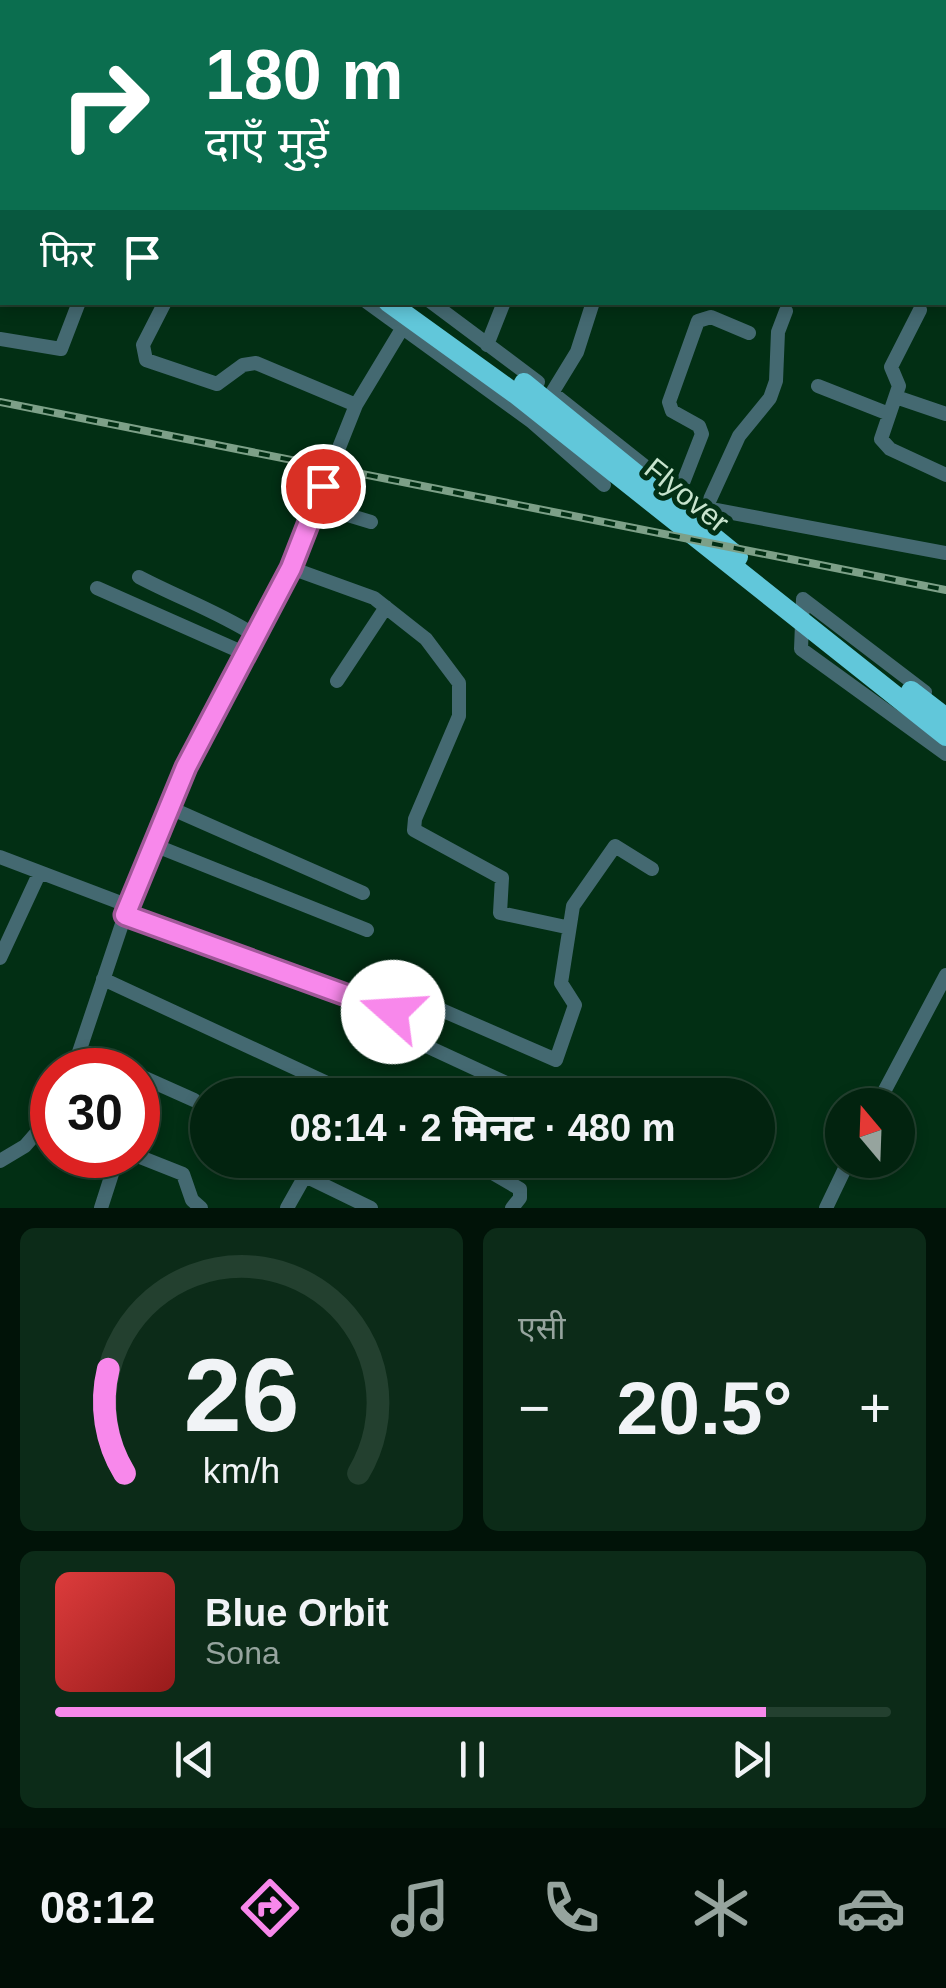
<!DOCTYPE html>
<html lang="hi">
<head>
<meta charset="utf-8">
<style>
  :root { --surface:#02230f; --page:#0c2b18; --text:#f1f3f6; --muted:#96a49e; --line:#23402f; --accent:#f888eb }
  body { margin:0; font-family:Arial,"Noto Sans Devanagari",sans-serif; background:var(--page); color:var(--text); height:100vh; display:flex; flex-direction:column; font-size:38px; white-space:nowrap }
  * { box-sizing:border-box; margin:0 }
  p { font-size:32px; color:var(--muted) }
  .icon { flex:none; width:55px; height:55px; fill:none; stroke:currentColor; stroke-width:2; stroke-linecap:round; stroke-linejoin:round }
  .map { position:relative; height:1208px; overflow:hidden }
  .panel { display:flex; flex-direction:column; gap:20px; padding:20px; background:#011308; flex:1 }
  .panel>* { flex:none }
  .hud { position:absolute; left:0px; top:0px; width:948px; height:305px; box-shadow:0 5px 15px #0003,0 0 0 2px var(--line); background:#0b6e4f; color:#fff; overflow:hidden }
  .needle { width:65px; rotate:341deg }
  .buttons { position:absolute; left:825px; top:1088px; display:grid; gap:20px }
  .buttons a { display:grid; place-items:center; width:90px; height:90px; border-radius:50%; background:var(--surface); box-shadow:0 5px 15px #0003,0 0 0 2px var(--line); font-size:50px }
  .speed { position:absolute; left:30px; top:1048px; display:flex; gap:20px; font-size:50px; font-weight:700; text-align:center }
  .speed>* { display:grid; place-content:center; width:130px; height:130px; border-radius:50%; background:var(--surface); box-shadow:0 5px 15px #0003,0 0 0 2px var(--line); line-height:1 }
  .speed .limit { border:15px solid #d22; background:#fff; color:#111 }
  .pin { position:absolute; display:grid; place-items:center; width:85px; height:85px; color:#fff; margin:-42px; border:5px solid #fff; border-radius:50%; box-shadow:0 2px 10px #0007 }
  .me { position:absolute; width:110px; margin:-55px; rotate:289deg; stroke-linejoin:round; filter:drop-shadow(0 0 8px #0008) }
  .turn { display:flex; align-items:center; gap:35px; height:210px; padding:0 40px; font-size:45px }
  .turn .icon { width:130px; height:130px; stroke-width:2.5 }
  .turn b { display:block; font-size:70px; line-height:85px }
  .then { display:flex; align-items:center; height:95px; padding:0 40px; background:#0003; gap:20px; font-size:38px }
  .big { font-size:75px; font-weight:800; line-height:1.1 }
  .panel .widget { flex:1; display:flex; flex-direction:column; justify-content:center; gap:15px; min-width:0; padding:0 35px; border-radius:15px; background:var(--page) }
  .panel .dial { align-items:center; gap:0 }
  .dial svg { height:260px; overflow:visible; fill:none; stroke:var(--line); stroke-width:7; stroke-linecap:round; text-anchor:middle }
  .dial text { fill:var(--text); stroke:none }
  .song { display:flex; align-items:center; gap:30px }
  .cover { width:120px; height:120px; border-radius:15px; background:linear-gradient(135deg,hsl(0 70% 55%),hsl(0 70% 35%)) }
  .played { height:10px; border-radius:5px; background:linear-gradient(90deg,var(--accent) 85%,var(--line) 85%) }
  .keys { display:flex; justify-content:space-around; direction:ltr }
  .heat { display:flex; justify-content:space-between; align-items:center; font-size:55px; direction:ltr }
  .panel .tiles { flex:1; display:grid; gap:20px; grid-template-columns:1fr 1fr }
  .widget:last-child { grid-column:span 2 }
  .trip { position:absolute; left:190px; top:1078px; width:585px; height:100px; border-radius:50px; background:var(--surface); box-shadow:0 5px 15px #0003,0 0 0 2px var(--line); font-weight:800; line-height:100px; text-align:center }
  .dock { display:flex; height:160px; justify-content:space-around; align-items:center; background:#010e06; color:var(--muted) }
  .dock .icon { width:70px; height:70px }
  .dock .on { color:var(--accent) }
  .dock b { font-size:45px; color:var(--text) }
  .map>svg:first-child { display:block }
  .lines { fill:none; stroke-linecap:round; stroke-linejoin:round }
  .minor { stroke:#446971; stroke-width:14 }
  .highway { stroke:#61c7da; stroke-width:20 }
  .rail-casing { stroke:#7da088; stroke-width:8 }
  .rail { stroke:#022f14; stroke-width:4; stroke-dasharray:11; stroke-linecap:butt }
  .route-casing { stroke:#a15899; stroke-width:25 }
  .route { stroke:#f888eb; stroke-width:18 }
  .labels { text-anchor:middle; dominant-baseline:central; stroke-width:10; stroke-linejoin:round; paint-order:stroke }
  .street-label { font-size:30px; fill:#c8e4ce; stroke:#022f14 }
</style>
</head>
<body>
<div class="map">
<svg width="946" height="1208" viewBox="0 0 946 1208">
  <rect width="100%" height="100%" fill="#022f14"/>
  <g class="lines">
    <path class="minor" d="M869 0 876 2
      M22 2 23 0
      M159 2 160 0
      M241 2 242 0
      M365 2 366 0
      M592 2 593 0
      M684 2 685 0
      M945 27H946
      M0 195 2 189
      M945 237 946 234
      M945 281H946
      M165 302 143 345 146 360 217 384 243 365 256 363 356 405
      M367 302 531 421 604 485
      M431 302 538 382
      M920 310 891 367 899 386 881 439 890 449 946 475
      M0 339 61 349 79 302
      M487 345 504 302
      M818 386 889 414
      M555 395 695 506 946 553
      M896 397 946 414
      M547 401 577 352 593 302
      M679 493 702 434 699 426 672 411 669 402 698 321 711 317 749 333
      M315 505 371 522
      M706 508 739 436 770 398 776 381 778 332 786 311
      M291 568 374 598 426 639 459 683V716L415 819 414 830 502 878 500 913 566 927
      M139 577C179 598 219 612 256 636
      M97 588 246 654
      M803 599 801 649 946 754
      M803 599 925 692
      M337 681 386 607
      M168 807 363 893
      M154 845 367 930
      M0 857 129 906
      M125 915 389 1012 407 995 556 1060 575 1005 561 983 573 906 615 846 652 869
      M0 958 39 874
      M103 979 353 1095
      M393 1012 390 1021 396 1032 532 1095
      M80 1049 127 1070
      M73 1070 125 915 168 807 291 568 356 405 403 327
      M138 1075 194 1100
      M877 1105 946 975
      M135 1155 183 1174 192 1200 201 1208
      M470 1160 520 1189V1198L512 1208
      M0 1161 25 1146 52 1115
      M101 1208 118 1155
      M287 1208 305 1176 371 1208
      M826 1208 849 1160"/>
    <path class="highway" d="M0 17 2 18
      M0 33 2 34
      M388 302 517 395 946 736
      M524 383 738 557
      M911 691 946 718"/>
    <g class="rail-casing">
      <path id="rail" d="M0 402 946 590"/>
    </g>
    <use href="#rail" class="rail"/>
  </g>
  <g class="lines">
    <g class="route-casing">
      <path id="route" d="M323 486 291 568 186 767 125 915 393 1012"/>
    </g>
    <use href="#route" class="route"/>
  </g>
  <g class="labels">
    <g class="street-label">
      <text transform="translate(687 495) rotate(39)">Flyover</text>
    </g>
  </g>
</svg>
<div class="buttons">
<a><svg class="needle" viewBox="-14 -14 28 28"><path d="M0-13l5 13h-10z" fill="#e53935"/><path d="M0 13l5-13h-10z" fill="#96a49e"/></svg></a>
</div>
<div class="speed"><div class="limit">30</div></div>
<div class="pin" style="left:323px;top:486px;background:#d93025"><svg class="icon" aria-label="arrive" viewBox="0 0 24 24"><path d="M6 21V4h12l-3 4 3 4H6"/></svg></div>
<svg class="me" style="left:393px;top:1012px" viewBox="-20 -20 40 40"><circle r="19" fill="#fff"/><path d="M0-13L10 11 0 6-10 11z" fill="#f888eb"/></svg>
<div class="trip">08:14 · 2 मिनट · 480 m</div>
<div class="hud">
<div class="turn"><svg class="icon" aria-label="right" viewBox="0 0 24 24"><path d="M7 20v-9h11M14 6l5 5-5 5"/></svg><div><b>180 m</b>दाएँ मुड़ें</div></div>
<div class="then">फिर<svg class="icon" aria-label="arrive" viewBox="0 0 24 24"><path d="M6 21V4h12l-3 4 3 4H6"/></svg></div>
</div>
</div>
<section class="panel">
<div class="tiles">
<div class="widget dial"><svg viewBox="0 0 100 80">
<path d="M14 69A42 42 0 1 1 86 69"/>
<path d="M14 69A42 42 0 0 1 9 37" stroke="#f888eb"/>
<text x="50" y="56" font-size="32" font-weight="700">26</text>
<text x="50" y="72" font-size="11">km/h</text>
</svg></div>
<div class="widget"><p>एसी</p>
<div class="heat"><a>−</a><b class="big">20.5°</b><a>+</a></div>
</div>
<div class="widget">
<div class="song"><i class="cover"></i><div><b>Blue Orbit</b><p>Sona</p></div></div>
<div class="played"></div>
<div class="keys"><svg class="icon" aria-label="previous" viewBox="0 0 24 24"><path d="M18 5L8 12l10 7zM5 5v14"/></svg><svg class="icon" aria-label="pause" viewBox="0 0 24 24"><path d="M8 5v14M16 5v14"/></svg><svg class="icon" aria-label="next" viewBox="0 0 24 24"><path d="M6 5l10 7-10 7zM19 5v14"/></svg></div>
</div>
</div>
</section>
<nav class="dock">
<b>08:12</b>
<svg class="icon on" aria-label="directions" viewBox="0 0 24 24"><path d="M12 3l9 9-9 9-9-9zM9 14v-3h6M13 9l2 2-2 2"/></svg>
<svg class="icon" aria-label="music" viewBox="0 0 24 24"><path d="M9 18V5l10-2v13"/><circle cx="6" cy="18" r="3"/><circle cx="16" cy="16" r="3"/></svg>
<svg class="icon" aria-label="phone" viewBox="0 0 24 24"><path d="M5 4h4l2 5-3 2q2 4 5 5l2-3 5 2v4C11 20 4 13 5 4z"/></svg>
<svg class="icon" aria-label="climate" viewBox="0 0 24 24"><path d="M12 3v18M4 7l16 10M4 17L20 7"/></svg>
<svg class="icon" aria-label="car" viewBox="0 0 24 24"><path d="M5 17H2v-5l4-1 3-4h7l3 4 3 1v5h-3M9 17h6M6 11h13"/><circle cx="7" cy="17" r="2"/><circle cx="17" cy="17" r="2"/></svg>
</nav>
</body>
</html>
